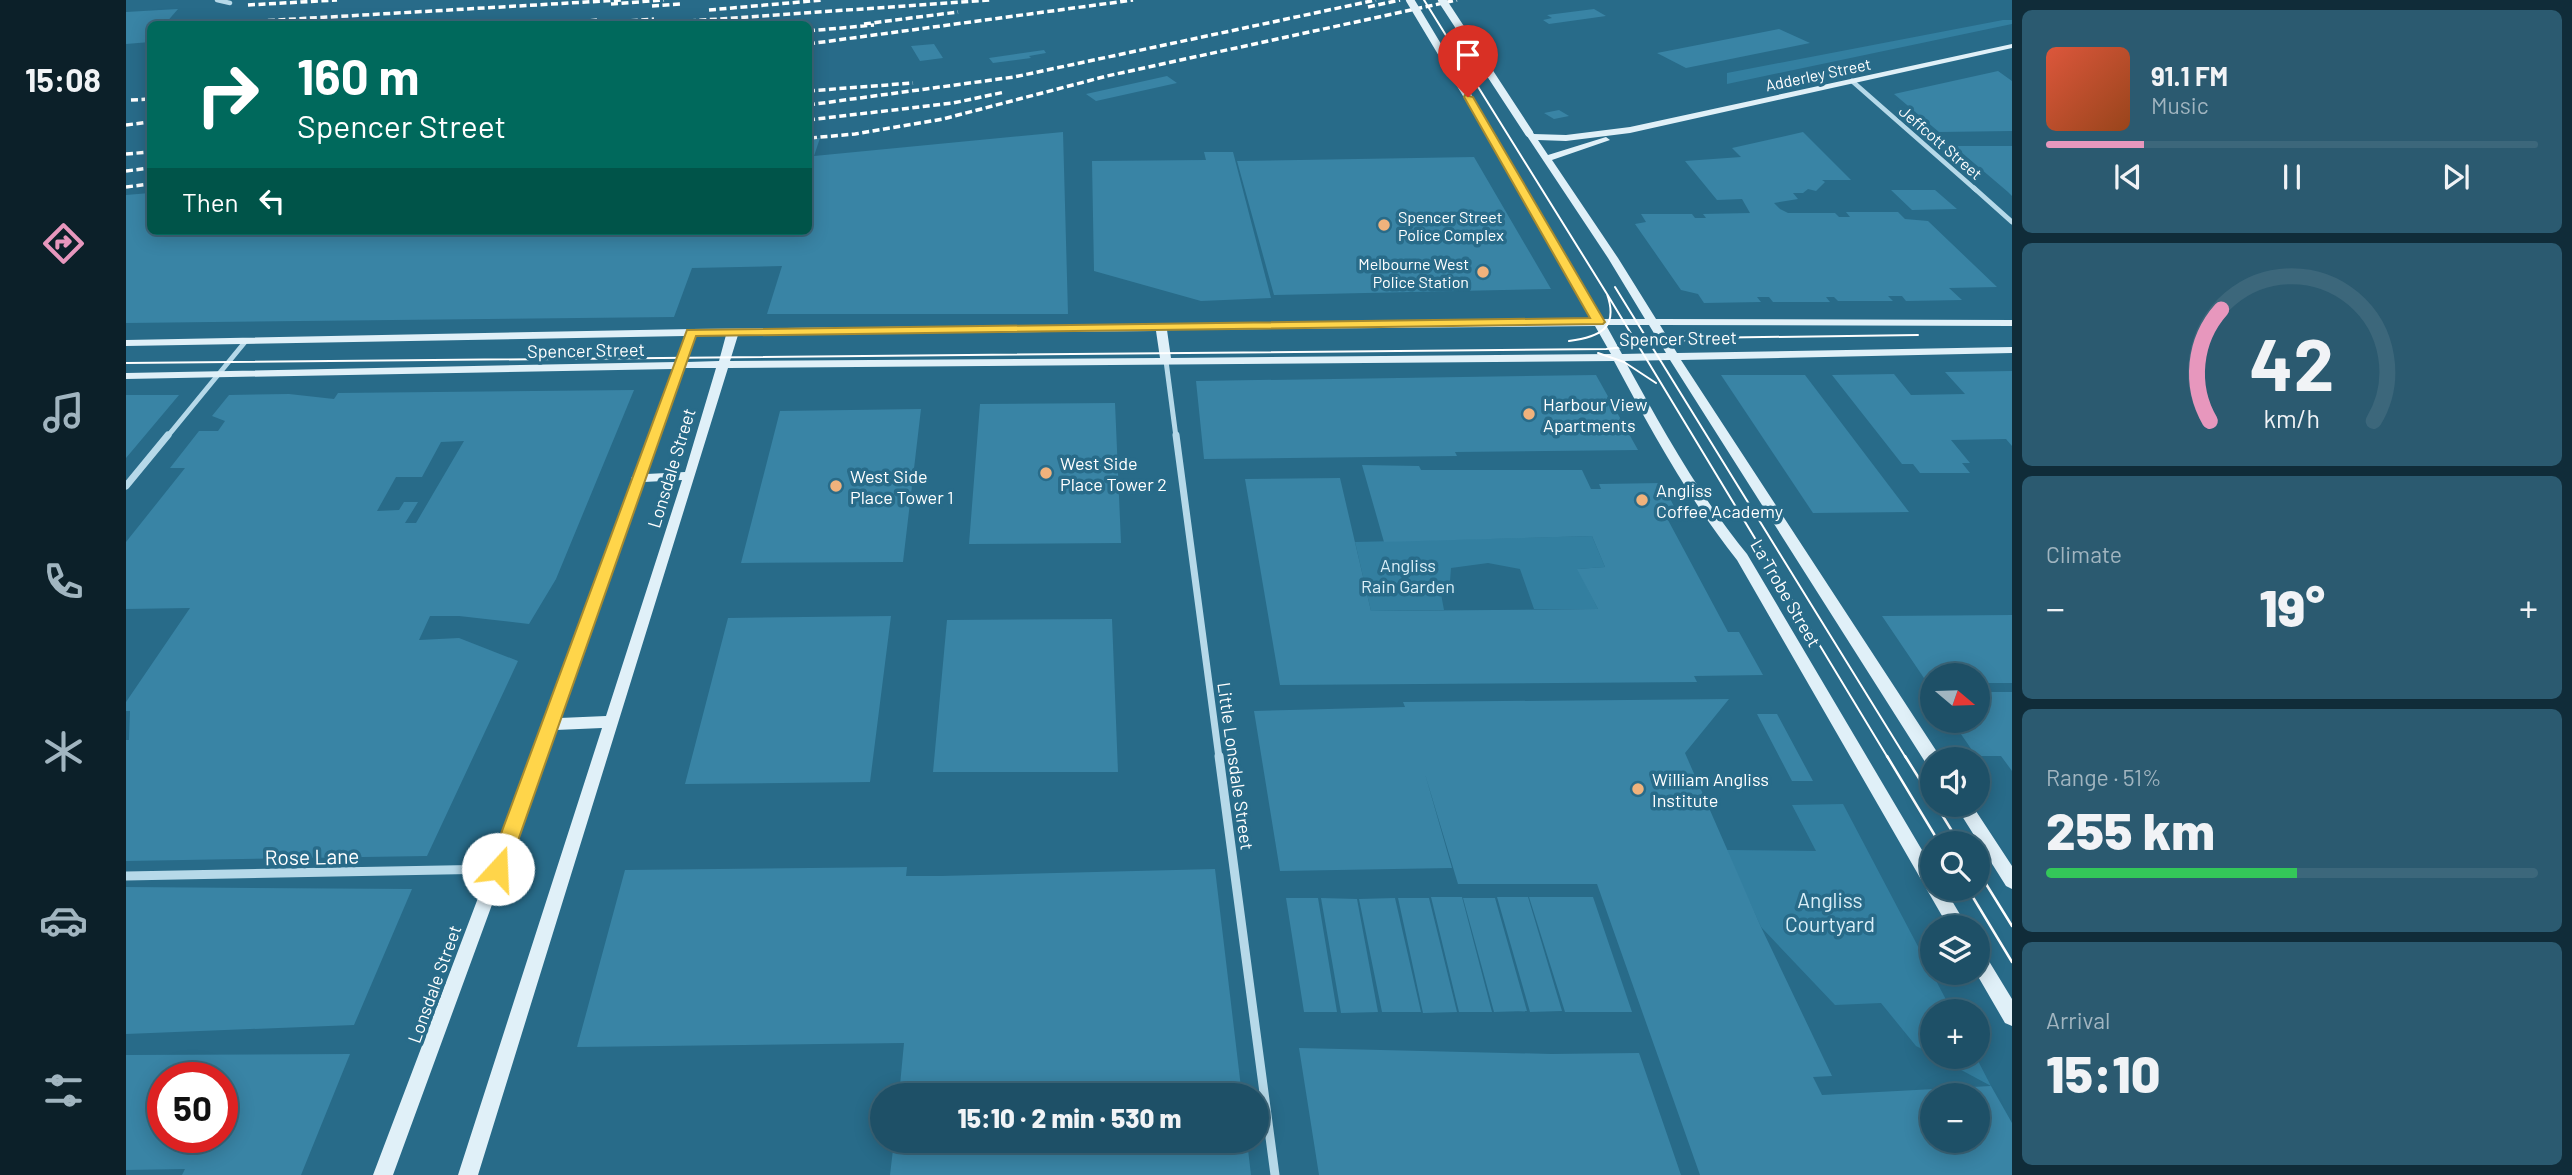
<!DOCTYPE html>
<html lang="en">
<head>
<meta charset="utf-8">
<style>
  :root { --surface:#1e5067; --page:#2b5a70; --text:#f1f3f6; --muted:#a1b5c0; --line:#3c677b; --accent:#e797bd }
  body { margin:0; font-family:Barlow,sans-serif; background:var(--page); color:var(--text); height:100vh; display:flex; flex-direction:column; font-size:26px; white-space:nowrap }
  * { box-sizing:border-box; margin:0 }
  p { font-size:23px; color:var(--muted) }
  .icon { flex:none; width:38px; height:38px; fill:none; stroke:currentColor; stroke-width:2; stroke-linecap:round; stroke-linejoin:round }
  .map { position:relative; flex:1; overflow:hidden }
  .details { display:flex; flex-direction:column; gap:10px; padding:10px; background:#102c39; width:560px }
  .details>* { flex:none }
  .guide { position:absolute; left:21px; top:21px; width:665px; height:214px; border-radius:10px; box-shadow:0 4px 18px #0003,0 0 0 2px var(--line); background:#00695c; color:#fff; overflow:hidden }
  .needle { width:46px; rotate:109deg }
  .controls { position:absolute; left:1794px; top:663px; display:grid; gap:14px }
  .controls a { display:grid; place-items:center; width:70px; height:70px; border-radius:50%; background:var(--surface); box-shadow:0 4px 18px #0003,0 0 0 2px var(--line); font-size:35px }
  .speed { position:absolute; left:21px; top:1062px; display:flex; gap:14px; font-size:35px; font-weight:700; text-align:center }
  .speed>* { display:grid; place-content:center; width:91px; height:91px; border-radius:50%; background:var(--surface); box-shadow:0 4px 18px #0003,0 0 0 2px var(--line); line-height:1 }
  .speed .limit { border:10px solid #d22; background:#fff; color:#111 }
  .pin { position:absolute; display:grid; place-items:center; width:60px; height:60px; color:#fff; margin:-72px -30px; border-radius:50% 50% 50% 0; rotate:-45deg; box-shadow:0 0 7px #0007 }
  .pin .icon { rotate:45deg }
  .me { position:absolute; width:77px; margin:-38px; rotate:20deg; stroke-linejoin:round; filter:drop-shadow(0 0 5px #0008) }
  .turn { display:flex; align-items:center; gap:24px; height:147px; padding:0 35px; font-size:32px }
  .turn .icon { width:91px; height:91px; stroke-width:2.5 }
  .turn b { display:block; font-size:49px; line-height:60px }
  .then { display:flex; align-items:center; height:66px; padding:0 35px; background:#0003; gap:14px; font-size:26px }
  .big { font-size:52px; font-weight:800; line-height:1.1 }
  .details .tile { flex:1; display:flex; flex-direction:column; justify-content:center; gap:10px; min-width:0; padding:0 24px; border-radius:10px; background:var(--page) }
  .details .dial { align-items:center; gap:0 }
  .dial svg { height:182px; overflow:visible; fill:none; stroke:var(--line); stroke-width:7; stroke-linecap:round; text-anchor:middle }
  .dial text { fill:var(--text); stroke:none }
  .song { display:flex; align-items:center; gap:21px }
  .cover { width:84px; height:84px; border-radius:10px; background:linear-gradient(135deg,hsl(10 70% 55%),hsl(20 70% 35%)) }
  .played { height:7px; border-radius:4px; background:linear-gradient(90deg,var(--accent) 20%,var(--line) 20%) }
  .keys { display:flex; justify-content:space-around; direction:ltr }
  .heat { display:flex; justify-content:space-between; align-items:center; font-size:38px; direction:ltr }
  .charge { height:10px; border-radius:5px; background:linear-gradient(90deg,#34c759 51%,var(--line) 0) }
  .trip { position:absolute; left:744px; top:1083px; width:399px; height:70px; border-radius:35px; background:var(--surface); box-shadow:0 4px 18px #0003,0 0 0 2px var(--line); font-weight:800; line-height:70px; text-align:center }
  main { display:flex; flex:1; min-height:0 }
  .tabs { display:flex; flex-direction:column; width:126px; justify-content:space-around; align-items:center; background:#0c2029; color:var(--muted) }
  .tabs .icon { width:49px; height:49px }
  .tabs .on { color:var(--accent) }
  .tabs b { font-size:32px; color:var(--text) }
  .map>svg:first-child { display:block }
  .green { fill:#337fa0 }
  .building { fill:#3984a5; fill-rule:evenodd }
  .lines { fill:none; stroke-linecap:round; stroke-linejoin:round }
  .street-far3 { stroke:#b6d9e9; stroke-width:4.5 }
  .street-far2 { stroke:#b6d9e9; stroke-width:5 }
  .street-far1 { stroke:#b6d9e9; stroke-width:7 }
  .street { stroke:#b6d9e9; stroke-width:9 }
  .secondary { fill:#e0f0f8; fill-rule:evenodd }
  .tram-far1 { stroke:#fff; stroke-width:2 }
  .tram { stroke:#fff; stroke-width:2.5 }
  .rail { stroke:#fff; stroke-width:3.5; stroke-dasharray:7 3.5; stroke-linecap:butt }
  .street-bridge { stroke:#b6d9e9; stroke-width:4.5 }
  .secondary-bridge { stroke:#e0f0f8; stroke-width:8 }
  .route { fill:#ffd54a; stroke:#a68a30; stroke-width:2 }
  .poi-dot { fill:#f0b27c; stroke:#286b89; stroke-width:2.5 }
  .labels { text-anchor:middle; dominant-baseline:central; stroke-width:7; stroke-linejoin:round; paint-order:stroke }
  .far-street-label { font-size:16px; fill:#fff; stroke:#286b89 }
  .far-poi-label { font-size:16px; fill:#fff; stroke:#286b89; text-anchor:start }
  .street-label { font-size:18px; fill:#fff; stroke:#286b89 }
  .poi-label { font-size:18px; fill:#fff; stroke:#286b89; text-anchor:start }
  .park-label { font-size:18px; fill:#d9eef7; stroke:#286b89 }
  .near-street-label { font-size:21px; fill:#fff; stroke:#286b89 }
  .near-park-label { font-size:21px; fill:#d9eef7; stroke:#286b89 }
</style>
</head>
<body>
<main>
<nav class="tabs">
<b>15:08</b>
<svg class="icon on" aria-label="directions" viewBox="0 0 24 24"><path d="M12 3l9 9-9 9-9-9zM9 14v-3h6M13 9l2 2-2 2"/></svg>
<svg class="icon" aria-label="music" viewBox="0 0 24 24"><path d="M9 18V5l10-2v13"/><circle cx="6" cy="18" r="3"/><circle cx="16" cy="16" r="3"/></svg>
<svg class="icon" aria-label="phone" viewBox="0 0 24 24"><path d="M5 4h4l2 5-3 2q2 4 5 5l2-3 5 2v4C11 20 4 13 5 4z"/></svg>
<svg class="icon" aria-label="climate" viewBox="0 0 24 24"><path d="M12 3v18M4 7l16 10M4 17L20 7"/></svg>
<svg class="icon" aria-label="car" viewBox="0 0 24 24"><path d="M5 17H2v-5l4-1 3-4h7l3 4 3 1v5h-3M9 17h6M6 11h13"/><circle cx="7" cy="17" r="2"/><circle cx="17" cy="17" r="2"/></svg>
<svg class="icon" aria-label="filters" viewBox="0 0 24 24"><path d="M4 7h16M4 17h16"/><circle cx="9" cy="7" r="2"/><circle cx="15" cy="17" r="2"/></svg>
</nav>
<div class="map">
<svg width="1886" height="1175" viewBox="0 0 1886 1175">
  <rect width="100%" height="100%" fill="#286b89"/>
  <path class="green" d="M1877 20H1886V24L1601 84V73Z
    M1466 536 1479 567 1452 569 1472 609H1408L1394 569 1362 563 1325 568 1323 595 1315 594 1318 610 1245 611 1229 542Z
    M1717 804 1826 1011 1806 1012V1054L1790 1046 1755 1003 1709 1005 1635 927 1600 850 1690 851 1666 805Z
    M1811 1057H1850L1865 1086Z"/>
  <path class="building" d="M52 9 39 24H24V42L0 44V12Z
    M1468 9 1480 16 1423 24 1417 20 1426 18 1421 15Z
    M1653 29 1684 43 1560 68 1531 53Z
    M808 44 817 58 794 61 785 46Z
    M918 50 920 53 903 56 905 58 867 63 863 58Z
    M1872 71 1886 81V131L1813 132 1768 94Z
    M1041 76 1051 83 970 101 960 94Z
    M1433 110 1443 116 1428 119 1418 113Z
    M686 129 684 138H694L688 156 937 132 942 314H641L656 266 566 268 548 317 0 323V195L24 193V231H682V130Z
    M1677 132 1725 180H1696L1699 182 1690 191 1682 189 1677 193H1667L1672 199 1648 203 1654 209 1662 213H1709L1713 217H1724L1720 212H1772L1779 219 1802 221 1871 287 1823 288 1836 300 1780 301 1776 296H1762L1767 301H1712L1708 297H1700L1704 302H1647L1643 297H1631L1635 302 1578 303 1572 294 1555 290 1509 224 1520 222 1515 214H1566L1569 218H1580L1577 214 1624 213 1616 199 1591 200 1559 161 1615 157 1606 148Z
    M1828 146H1886V196L1882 192Z
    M1078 152H1107L1145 298 1075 301 968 271 966 161 1080 160Z
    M1348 157 1425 289 1148 295 1111 161Z
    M1765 190H1809L1831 209 1786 210Z
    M1886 371V446L1880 439 1825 440 1844 463H1836L1844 473H1794L1787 464H1776L1706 375 1768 374 1785 395 1839 394 1819 372Z
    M1470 375 1512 450 1329 452 1331 456 1078 459 1070 381Z
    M1595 375H1679L1783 512 1687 513Z
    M508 390 430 579 403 624 333 616H304L293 640 333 638 392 661 301 856 0 861V740H3L4 711H0V702L64 608 0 609V542L59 468H44L73 431H92L99 421 86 416 103 395 163 394 208 399 212 393ZM338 441 290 523H279L292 502H278L273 510 251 511 270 477H296L315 442Z
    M0 395H53L0 458Z
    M989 403 995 543 843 544 854 404Z
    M795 409 777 562 615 563 654 411Z
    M1236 465 1293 466 1295 470H1456L1465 489H1475L1473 484 1536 483 1555 520H1542L1602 632H1613L1637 675 1568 676 1571 682 1154 685 1119 479 1214 478 1245 611 1472 609 1451 569 1479 567 1466 536 1258 542Z
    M1886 615V683H1852V676H1806V684H1802L1756 616Z
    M765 616 744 782 559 784 602 618Z
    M986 619 992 772H807L821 620Z
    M1852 692H1886V771L1875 756H1850L1826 721H1852Z
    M1603 699 1559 753 1635 927 1706 1076 1687 1077 1696 1095 1865 1086 1886 1123V1175H1574L1471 884H1332L1299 774 1326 868 1154 871 1128 711 1279 707 1277 702ZM1806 1096H1852V1141H1806Z
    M1631 714H1651L1687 781H1666Z
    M781 867 780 876H815L1089 869 1116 1096H773L778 1043 451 1047 499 870Z
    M0 887 286 889 228 1025 0 1034Z
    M1305 897H1336L1366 1012H1333Z
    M1371 897H1402L1436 1011 1404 1012Z
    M1403 897H1467L1506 1012H1439Z
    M1160 898H1192L1211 1012H1178Z
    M1195 898 1231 899 1252 1012 1215 1013Z
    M1269 898 1295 1012H1256L1233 899Z
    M1272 898H1303L1331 1012 1297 1013Z
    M1337 898H1369L1401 1011 1368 1012Z
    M1173 1048 1425 1054 1513 1053 1555 1175H1193Z
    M224 1054 175 1175H56L59 1169 0 1170V1055ZM37 1078H96V1138H37Z
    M768 1141H1121L1125 1175H764Z"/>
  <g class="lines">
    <path class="street-far3" d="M1726 81 1850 190"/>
    <path class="street-far2" d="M1848 188 1886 222
      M1040 361 1050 437
      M41 437 119 342"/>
    <path class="street-far1" d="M1050 435 1093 758
      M0 486 42 435"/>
    <path class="street" d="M1093 756 1149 1175
      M0 876 371 869"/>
    <path class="secondary" d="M1886 44V48L1504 133 1440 141 1412 140 1422 155 1480 137 1484 140 1426 160 1492 258 1530 319 1886 320V326L1534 325 1551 353 1886 347V353L1555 360 1813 755 1815 760H1806V766L1801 765 1544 360 1499 361C1536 428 1572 494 1621 554L1806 867V889H1819L1842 928H1823L1611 560C1562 498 1525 430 1488 361L602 368 352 1175H332L476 728 430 730 267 1175H247L363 869 506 480 505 478 508 475 547 369 0 379V373L550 362 559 336 0 346V340L566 329 1466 319 1364 140 1368 137 1372 140 1476 319H1519L1482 258 1399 133 1400 131H1406L1408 134 1440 135 1504 127ZM1480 325H1523L1540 353 1496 354ZM1469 326 1485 354 1045 358 1041 330ZM1030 331 1034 358 604 361 612 335ZM600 335 593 361 561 362 570 336ZM559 368H590L559 472 521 474ZM556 480 480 716 434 718 518 482Z
      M1829 805H1846L1886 866V889L1880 886Z
      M1852 951 1858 953 1886 999V1026L1879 1023 1850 973Z"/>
    <path class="tram-far1" d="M1298 0 1481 294 1762 758
      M1489 287 1780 758
      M1571 338 1792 335
      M1443 341C1474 337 1493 328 1481 294
      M1472 353 1498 362 1530 383
      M0 363 1480 349 1579 338"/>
    <path class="tram" d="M1761 756 1814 844
      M1779 756 1806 799
      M1810 805 1834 844
      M1852 871 1886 926
      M1842 889 1886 962"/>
    <path class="rail" d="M485 4 538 0
      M122 5 211 0
      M526 6 554 4
      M1242 7 1274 0
      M583 10 697 0
      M100 23 495 0
      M292 24 341 21
      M412 24 443 22
      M433 24 471 20
      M463 24 528 19
      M521 24 865 0
      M738 24 832 12
      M682 31 748 25
      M682 44 1007 0
      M21 86 24 85
      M682 91 787 83
      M5 100 24 99
      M682 105 888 77 1250 0
      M682 120 827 103 879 92
      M0 125 24 122
      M684 138 729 134 817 119 981 76 1331 0
      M0 154 24 152
      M0 171 24 168
      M0 187 24 184"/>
    <path class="street-bridge" d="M91 0 104 3"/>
    <path class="secondary-bridge" d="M1284 0 1368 140
      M1316 0 1403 133"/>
  </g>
  <path class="route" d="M1339 95 1347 97 1479 322 1477 324 570 336 382 869 379 875 372 878 365 875 362 869 561 330 1464 318 1338 97Z"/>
  <g class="poi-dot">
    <circle cx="1258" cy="225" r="7"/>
    <circle cx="1357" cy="272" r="7"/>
    <circle cx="1403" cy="414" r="7"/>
    <circle cx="920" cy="473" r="7"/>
    <circle cx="710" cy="486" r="7"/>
    <circle cx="1516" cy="500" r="7"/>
    <circle cx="1512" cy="789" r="7"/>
  </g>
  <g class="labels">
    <g class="far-street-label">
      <text transform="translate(1692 74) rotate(-12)">Adderley Street</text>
      <text transform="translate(1815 142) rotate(41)">Jeffcott Street</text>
    </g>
    <g class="far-poi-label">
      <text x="1272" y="216">Spencer Street<tspan x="1272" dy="18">Police Complex</tspan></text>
      <text x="1343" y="263" text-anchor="end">Melbourne West<tspan x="1343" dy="18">Police Station</tspan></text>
    </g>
    <g class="street-label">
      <text transform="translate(1552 338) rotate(-1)">Spencer Street</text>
      <text transform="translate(460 350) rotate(-1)">Spencer Street</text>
      <text transform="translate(545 468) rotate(-73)">Lonsdale Street</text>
      <text transform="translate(1660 593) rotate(60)">La Trobe Street</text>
      <text transform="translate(1110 766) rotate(82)">Little Lonsdale Street</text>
      <text transform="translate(308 984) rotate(-70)">Lonsdale Street</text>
    </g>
    <g class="poi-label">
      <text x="1417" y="404">Harbour View<tspan x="1417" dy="21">Apartments</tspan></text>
      <text x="934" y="463">West Side<tspan x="934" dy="21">Place Tower 2</tspan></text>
      <text x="724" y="476">West Side<tspan x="724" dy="21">Place Tower 1</tspan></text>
      <text x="1530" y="490">Angliss<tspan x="1530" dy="21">Coffee Academy</tspan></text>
      <text x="1526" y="779">William Angliss<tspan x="1526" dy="21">Institute</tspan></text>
    </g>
    <g class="park-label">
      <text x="1282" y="565">Angliss<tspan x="1282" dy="21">Rain Garden</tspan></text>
    </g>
    <g class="near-street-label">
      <text transform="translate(186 856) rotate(-1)">Rose Lane</text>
    </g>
    <g class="near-park-label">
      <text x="1704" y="899">Angliss<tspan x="1704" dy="24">Courtyard</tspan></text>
    </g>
  </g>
</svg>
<div class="controls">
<a><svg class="needle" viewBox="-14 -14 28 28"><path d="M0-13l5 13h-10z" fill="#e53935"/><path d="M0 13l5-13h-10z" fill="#a1b5c0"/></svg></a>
<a><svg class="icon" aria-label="sound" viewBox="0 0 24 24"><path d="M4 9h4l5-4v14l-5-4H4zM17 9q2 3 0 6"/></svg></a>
<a><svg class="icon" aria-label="search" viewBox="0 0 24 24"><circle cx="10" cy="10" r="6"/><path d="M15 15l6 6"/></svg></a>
<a><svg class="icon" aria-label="layers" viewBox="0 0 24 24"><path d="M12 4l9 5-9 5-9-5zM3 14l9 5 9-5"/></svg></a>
<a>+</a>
<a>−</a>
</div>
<div class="speed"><div class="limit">50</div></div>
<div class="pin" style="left:1342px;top:97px;background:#d93025"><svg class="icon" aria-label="arrive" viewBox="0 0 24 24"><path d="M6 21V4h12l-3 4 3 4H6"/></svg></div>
<svg class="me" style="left:372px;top:869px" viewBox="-20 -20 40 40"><circle r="19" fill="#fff"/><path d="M0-13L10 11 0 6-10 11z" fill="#ffd54a"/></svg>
<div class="trip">15:10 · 2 min · 530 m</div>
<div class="guide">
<div class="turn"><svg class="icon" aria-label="right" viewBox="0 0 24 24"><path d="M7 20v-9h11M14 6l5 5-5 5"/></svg><div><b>160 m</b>Spencer Street</div></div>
<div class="then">Then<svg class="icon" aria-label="left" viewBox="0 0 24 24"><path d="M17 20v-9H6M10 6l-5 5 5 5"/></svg></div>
</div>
</div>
<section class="details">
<div class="tile">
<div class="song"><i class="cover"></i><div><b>91.1 FM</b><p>Music</p></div></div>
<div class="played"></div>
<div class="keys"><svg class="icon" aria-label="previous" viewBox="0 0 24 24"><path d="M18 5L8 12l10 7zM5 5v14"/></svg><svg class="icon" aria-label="pause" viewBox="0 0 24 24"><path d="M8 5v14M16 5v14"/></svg><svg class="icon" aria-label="next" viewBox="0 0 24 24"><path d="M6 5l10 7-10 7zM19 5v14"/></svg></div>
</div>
<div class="tile dial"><svg viewBox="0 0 100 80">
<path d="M14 69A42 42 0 1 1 86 69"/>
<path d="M14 69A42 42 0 0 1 19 20" stroke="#e797bd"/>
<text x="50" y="56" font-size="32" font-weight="700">42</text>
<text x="50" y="72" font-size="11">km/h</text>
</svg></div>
<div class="tile"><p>Climate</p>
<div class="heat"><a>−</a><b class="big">19°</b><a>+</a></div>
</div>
<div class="tile"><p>Range · 51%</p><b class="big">255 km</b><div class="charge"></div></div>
<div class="tile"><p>Arrival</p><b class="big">15:10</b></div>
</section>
</main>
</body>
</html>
